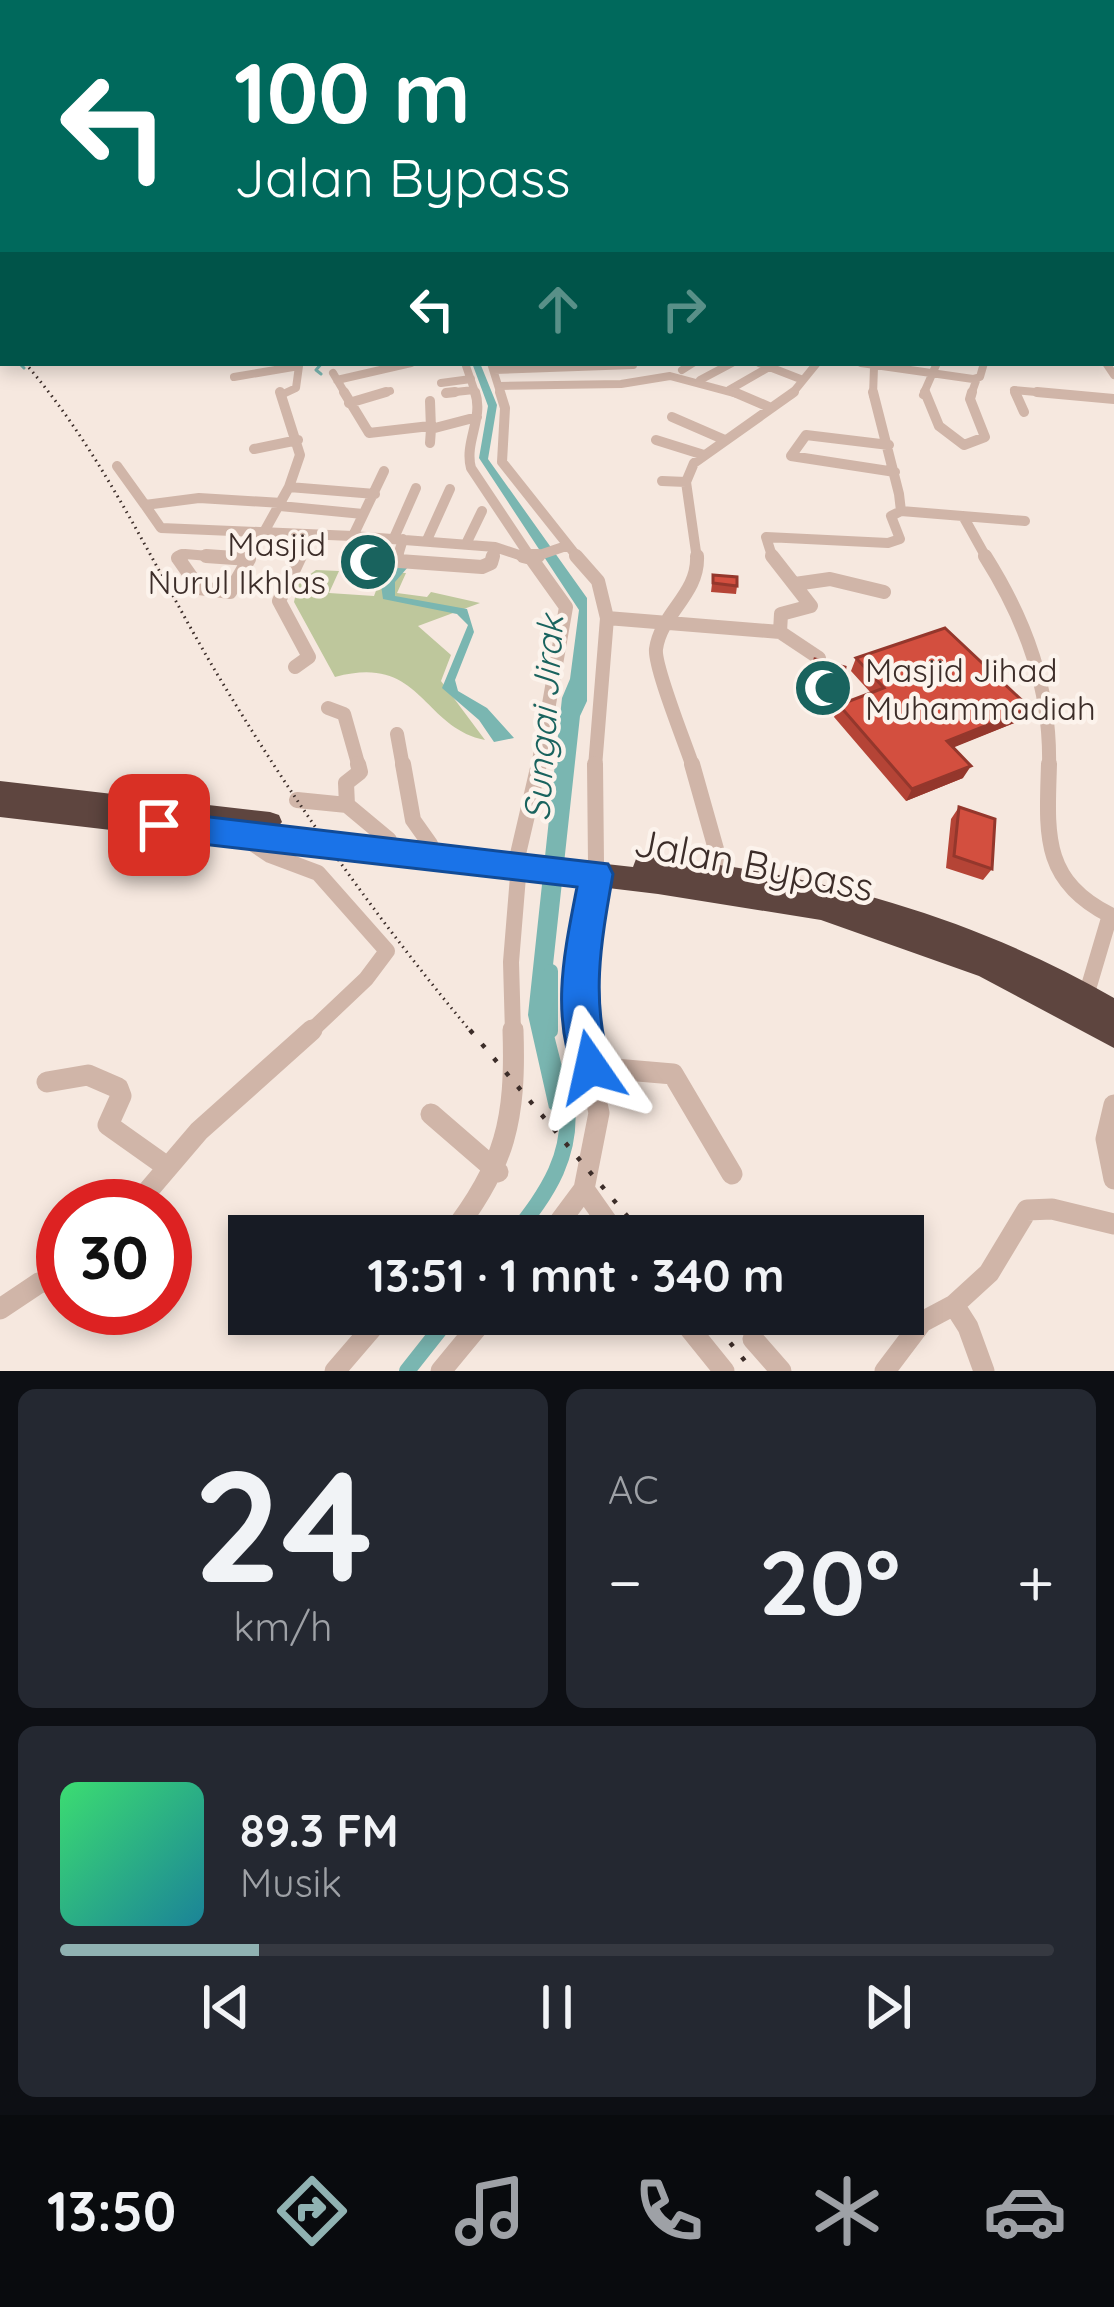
<!DOCTYPE html>
<html lang="id">
<head>
<meta charset="utf-8">
<style>
  :root { --surface:#171b24; --page:#242831; --text:#f1f3f6; --muted:#9ea1a6; --line:#363941; --accent:#90b2b2 }
  body { margin:0; font-family:Quicksand,sans-serif; background:var(--page); color:var(--text); height:100vh; display:flex; flex-direction:column; font-size:45px; white-space:nowrap }
  * { box-sizing:border-box; margin:0 }
  p { font-size:39px; color:var(--muted) }
  .icon { flex:none; width:66px; height:66px; fill:none; stroke:currentColor; stroke-width:2; stroke-linecap:round; stroke-linejoin:round }
  .map { position:relative; height:1371px; overflow:hidden }
  .panel { display:flex; flex-direction:column; gap:18px; padding:18px; background:#0d0f14; flex:1 }
  .panel>* { flex:none }
  .top-card { position:absolute; left:0px; top:0px; width:1116px; height:366px; box-shadow:0 6px 18px #0003; background:#00695c; color:#fff; overflow:hidden }
  .speed { position:absolute; left:36px; top:1179px; display:flex; gap:24px; font-size:60px; font-weight:700; text-align:center }
  .speed>* { display:grid; place-content:center; width:156px; height:156px; border-radius:50%; background:var(--surface); box-shadow:0 6px 18px #0003; line-height:1 }
  .speed .limit { border:18px solid #d22; background:#fff; color:#111 }
  .pin { position:absolute; display:grid; place-items:center; width:102px; height:102px; color:#fff; margin:-51px; border-radius:24px; box-shadow:0 6px 18px #0006 }
  .me { position:absolute; width:132px; margin:-66px; rotate:349deg; stroke-linejoin:round; filter:drop-shadow(0 0 9px #0008) }
  .turn { display:flex; align-items:center; gap:42px; height:252px; padding:0 36px; font-size:54px }
  .turn .icon { width:156px; height:156px; stroke-width:2.5 }
  .turn b { display:block; font-size:84px; line-height:102px }
  .lanes { display:flex; align-items:center; height:114px; padding:0 36px; background:#0003; justify-content:center; gap:60px; direction:ltr }
  .lanes .off { opacity:.35 }
  .big { font-size:90px; font-weight:800; line-height:1.1 }
  .panel .tile { flex:1; display:flex; flex-direction:column; justify-content:center; gap:18px; min-width:0; padding:0 42px; border-radius:18px; background:var(--page) }
  .panel .dial { align-items:center; gap:0 }
  .dial b { font-size:156px; line-height:1 }
  .song { display:flex; align-items:center; gap:36px }
  .cover { width:144px; height:144px; border-radius:18px; background:linear-gradient(135deg,hsl(140 70% 55%),hsl(190 70% 35%)) }
  .played { height:12px; border-radius:6px; background:linear-gradient(90deg,var(--accent) 20%,var(--line) 20%) }
  .keys { display:flex; justify-content:space-around; direction:ltr }
  .heat { display:flex; justify-content:space-between; align-items:center; font-size:66px; direction:ltr }
  .panel .tiles { flex:1; display:grid; gap:18px; grid-template-columns:1fr 1fr }
  .tile:last-child { grid-column:span 2 }
  .trip { position:absolute; left:228px; top:1215px; width:696px; height:120px; border-radius:0px; background:var(--surface); box-shadow:0 6px 18px #0003; font-weight:800; line-height:120px; text-align:center }
  .tab-bar { display:flex; height:192px; justify-content:space-around; align-items:center; background:#090b0e; color:var(--muted) }
  .tab-bar .icon { width:84px; height:84px }
  .tab-bar .active { color:var(--accent) }
  .tab-bar b { font-size:54px; color:var(--text) }
  .map>svg:first-child { display:block }
  .green { fill:#bec79c }
  .water { fill:#7ab6b1 }
  .lines { fill:none; stroke-linecap:round; stroke-linejoin:round }
  .stream { stroke:#7ab6b1; stroke-width:3 }
  .canal-far1 { stroke:#7ab6b1; stroke-width:14 }
  .canal { stroke:#7ab6b1; stroke-width:16 }
  .minor-far4 { stroke:#d0b5a8; stroke-width:8 }
  .minor-far3 { stroke:#d0b5a8; stroke-width:10 }
  .minor-far2 { stroke:#d0b5a8; stroke-width:14 }
  .minor-far1 { stroke:#d0b5a8; stroke-width:16 }
  .minor { stroke:#d0b5a8; stroke-width:21 }
  .highway { fill:#5e453f; fill-rule:evenodd }
  .rail-far1 { stroke:#3c2d29; stroke-width:3; stroke-dasharray:1.5 4.5; stroke-linecap:butt }
  .rail { stroke:#3c2d29; stroke-width:4.5; stroke-dasharray:4.5 14; stroke-linecap:butt }
  .highway-bridge { stroke:#5e453f; stroke-width:26 }
  .wall { fill:#b54436 }
  .shaded-wall { fill:#94372c }
  .building { fill:#d34f3f; stroke:#94372c; stroke-width:3 }
  .route { fill:#1a73e8; stroke:#114b97; stroke-width:3 }
  .labels { text-anchor:middle; dominant-baseline:central; stroke-width:9; stroke-linejoin:round; paint-order:stroke }
  .poi-label { font-size:33px; fill:#3c2d29; stroke:#fcf3ec; text-anchor:end }
  .water-label { font-size:36px; font-style:italic; fill:#19635e; stroke:#fcf3ec }
  .near-street-label { font-size:39px; fill:#3c2d29; stroke:#fcf3ec }
</style>
</head>
<body>
<div class="map">
<svg width="1114" height="1371" viewBox="0 0 1114 1371">
  <rect width="100%" height="100%" fill="#f6e8df"/>
  <path class="green" d="M316 570 339 571 329 593 374 596 383 572 406 573 397 593 427 597 431 592 480 603 418 626 451 655 441 681 485 740C421 727 422 653 335 677L294 602 297 589 282 588 287 577 305 578Z"/>
  <path class="water" d="M472 363H480L497 405 488 459 587 598V701L580 716 548 1011 569 1094V1126L549 1108 528 1015 562 698 570 679 579 610 479 458 488 406Z
    M397 563 408 567 395 582V596L467 609 474 632 455 680 458 691 487 708 514 738 494 742 479 720 442 688 468 625 457 614 383 599 381 585Z"/>
  <g class="lines">
    <path class="stream" d="M19 363 24 368
      M321 374 316 370 322 363"/>
    <path class="canal-far1" d="M551 971V1031"/>
    <path class="canal" d="M513 1236C548 1192 575 1154 566 1095
      M407 1371 452 1314"/>
    <path class="minor-far4" d="M465 363 476 395
      M491 363 501 395
      M759 363 803 380
      M861 363 973 379 980 377 984 363
      M1106 363 1114 375
      M494 370 633 365
      M682 370 693 363
      M333 373 346 395
      M234 377 299 366 296 388 281 395
      M337 380 411 363
      M700 380 732 363
      M441 383 471 379
      M500 386 621 384 670 376 741 395
      M729 390 769 367
      M446 393 474 390
      M376 395 390 391
      M791 395 817 363
      M873 395 874 367
      M923 395 937 363
      M971 395 977 378
      M1016 395 1014 390 1070 395"/>
    <path class="minor-far3" d="M280 392 300 455 289 487 375 494
      M344 392 369 433 430 426
      M475 392C484 418 464 442 471 468L531 558 566 546
      M500 392 505 408 502 462 579 559
      M734 392 769 407
      M925 392 939 426 964 445 985 437 970 399 972 392
      M1015 392 1024 412
      M1037 392 1114 399
      M446 393 455 392
      M430 401 431 429
      M349 403 386 392
      M672 417 725 440
      M656 440 704 455
      M430 443 431 429 477 417
      M889 445 806 435 791 456 895 472
      M254 449 298 440
      M117 466 145 505 199 498 282 503
      M384 471 353 536 495 547 531 559
      M662 481 686 482
      M145 505 161 528 353 536
      M280 506 363 514
      M901 511 1025 521
      M963 516 987 559
      M394 538 416 488
      M427 540 450 489
      M466 544 482 511
      M178 559 185 554 245 559
      M249 559 289 487
      M298 559 309 535
      M397 559 403 539
      M492 559 495 547
      M697 559 686 482 694 463 794 392
      M773 559 766 537 888 543 900 539 891 516 901 511 899 494 873 392"/>
    <path class="minor-far2" d="M182 556 178 558 199 588 230 592 249 559
      M206 556 249 559
      M397 556 399 561 482 567 491 563 493 556
      M523 556 531 558 566 607 538 767
      M529 556H538
      M576 556 598 581 607 618 595 767
      M772 556 811 606 781 614 780 632
      M985 556C1026 621 1051 689 1049 767
      M795 584 830 579 884 592
      M607 618 780 632 819 658
      M295 667 309 657 279 601 300 556
      M328 708 344 714 359 767
      M397 734 403 767
      M693 767C686 745 654 667 656 649 661 613 699 594 697 556"/>
    <path class="minor-far1" d="M403 764 413 820 430 844
      M595 764 596 863
      M692 764 723 874
      M1049 764C1047 833 1041 880 1110 915L1086 996
      M297 800 347 805 389 840
      M347 805 346 783 360 772 358 764
      M240 835 270 855 318 873 387 951 366 979 309 1033
      M518 854 539 764
      M513 1033 511 962 519 864
      M581 1033 578 976 596 875"/>
    <path class="minor" d="M591 1067 673 1074 732 1174
      M47 1082 88 1075 118 1088 121 1096 108 1125 163 1164
      M1114 1105 1106 1139 1114 1179
      M431 1114 498 1172
      M584 1189 617 1236
      M135 1206 199 1131 312 1030
      M450 1236C506 1165 516 1119 513 1030
      M549 1236 584 1189 599 1113 581 1030
      M954 1305 989 1273 1027 1210 1052 1209 1114 1224
      M0 1309 39 1283 63 1277
      M678 1314 724 1371
      M753 1339 781 1371
      M335 1371 384 1314
      M441 1371 488 1314
      M885 1371 922 1322 954 1305 968 1327 984 1371"/>
    <path class="highway" d="M0 781 270 812 279 815 282 822 274 831 277 837 274 845 265 848 0 817Z
      M357 836 633 867 636 859 645 856C812 872 968 914 1114 998V1048L979 976 821 920 658 894 357 858 348 855 345 847 348 839Z"/>
    <path class="rail-far1" d="M25 363C103 453 153 565 213 667 290 797 376 918 472 1033"/>
    <path class="rail" d="M470 1030 644 1236
      M707 1314 753 1371"/>
    <path class="highway-bridge" d="M265 837 357 847"/>
  </g>
  <path class="wall" d="M382 551 383 555 377 571 353 570 352 566Z
    M713 575 737 586 736 594 711 592Z
    M856 658 1022 720 953 747 963 778 906 801 834 717 839 705 871 693 851 671Z
    M815 659 841 693 836 705 805 697Z
    M959 807 992 869 983 880 946 868 951 819Z"/>
  <path class="shaded-wall" d="M1030 708 1022 720 940 753 947 741Z
    M971 766 963 778 906 801 912 789Z"/>
  <path class="building" d="M359 550 382 551 376 567 352 566Z
    M713 575 737 577V586L713 583Z
    M945 628 1030 708 947 741 971 766 912 789 839 705 884 688 856 658Z
    M815 659 845 667 841 693 809 685Z
    M959 807 995 819 992 869 954 856Z"/>
  <linearGradient id="sky" x2="0" y2="1"><stop stop-color="#7cb5d2"/><stop offset="0.46" stop-color="#fbf5f1"/><stop offset="1" stop-color="#fbf5f1" stop-opacity="0"/></linearGradient>
  <rect width="1114" height="356" fill="url(#sky)"/>
  <path class="route" d="M159 811 608 864 613 874C601 942 590 1001 611 1067L605 1081 591 1087 577 1081C550 1015 564 954 577 887L159 839 148 835 143 825 148 815Z"/>
  <defs>
    <g id="mosque-disc" transform="scale(3)"><circle r="9.5" fill="#19635e" stroke="#fcf3ec"/><path d="M3.5-4.9A6 6 0 1 0 3.5 4.9A5 5 0 1 1 3.5-4.9Z" fill="#fff"/></g>
  </defs>
  <g fill-rule="evenodd">
    <use href="#mosque-disc" x="368" y="562"/>
    <use href="#mosque-disc" x="823" y="688"/>
  </g>
  <g class="labels">
    <g class="poi-label">
      <text x="326" y="543">Masjid<tspan x="326" dy="38">Nurul Ikhlas</tspan></text>
      <text x="865" y="669" text-anchor="start">Masjid Jihad<tspan x="865" dy="38">Muhammadiah</tspan></text>
    </g>
    <g class="water-label">
      <text transform="translate(543 718) rotate(-86)">Sungai Jirak</text>
    </g>
    <g class="near-street-label">
      <text transform="translate(754 864) rotate(11)">Jalan Bypass</text>
    </g>
  </g>
</svg>
<div class="speed"><div class="limit">30</div></div>
<div class="pin" style="left:159px;top:825px;background:#d93025"><svg class="icon" aria-label="arrive" viewBox="0 0 24 24"><path d="M6 21V4h12l-3 4 3 4H6"/></svg></div>
<svg class="me" style="left:591px;top:1067px" viewBox="-20 -20 40 40"><path d="M0-17L14 15 0 8-14 15z" fill="#1a73e8" stroke="#fff" stroke-width="4"/></svg>
<div class="trip">13:51 · 1 mnt · 340 m</div>
<div class="top-card">
<div class="turn"><svg class="icon" aria-label="left" viewBox="0 0 24 24"><path d="M17 20v-9H6M10 6l-5 5 5 5"/></svg><div><b>100 m</b>Jalan Bypass</div></div>
<div class="lanes"><svg class="icon" aria-label="left" viewBox="0 0 24 24"><path d="M17 20v-9H6M10 6l-5 5 5 5"/></svg><svg class="icon off" aria-label="ahead" viewBox="0 0 24 24"><path d="M12 20V5M6 11l6-6 6 6"/></svg><svg class="icon off" aria-label="right" viewBox="0 0 24 24"><path d="M7 20v-9h11M14 6l5 5-5 5"/></svg></div>
</div>
</div>
<section class="panel">
<div class="tiles">
<div class="tile dial"><b>24</b><p>km/h</p></div>
<div class="tile"><p>AC</p>
<div class="heat"><a>−</a><b class="big">20°</b><a>+</a></div>
</div>
<div class="tile">
<div class="song"><i class="cover"></i><div><b>89.3 FM</b><p>Musik</p></div></div>
<div class="played"></div>
<div class="keys"><svg class="icon" aria-label="previous" viewBox="0 0 24 24"><path d="M18 5L8 12l10 7zM5 5v14"/></svg><svg class="icon" aria-label="pause" viewBox="0 0 24 24"><path d="M8 5v14M16 5v14"/></svg><svg class="icon" aria-label="next" viewBox="0 0 24 24"><path d="M6 5l10 7-10 7zM19 5v14"/></svg></div>
</div>
</div>
</section>
<nav class="tab-bar">
<b>13:50</b>
<svg class="icon active" aria-label="directions" viewBox="0 0 24 24"><path d="M12 3l9 9-9 9-9-9zM9 14v-3h6M13 9l2 2-2 2"/></svg>
<svg class="icon" aria-label="music" viewBox="0 0 24 24"><path d="M9 18V5l10-2v13"/><circle cx="6" cy="18" r="3"/><circle cx="16" cy="16" r="3"/></svg>
<svg class="icon" aria-label="phone" viewBox="0 0 24 24"><path d="M5 4h4l2 5-3 2q2 4 5 5l2-3 5 2v4C11 20 4 13 5 4z"/></svg>
<svg class="icon" aria-label="climate" viewBox="0 0 24 24"><path d="M12 3v18M4 7l16 10M4 17L20 7"/></svg>
<svg class="icon" aria-label="car" viewBox="0 0 24 24"><path d="M5 17H2v-5l4-1 3-4h7l3 4 3 1v5h-3M9 17h6M6 11h13"/><circle cx="7" cy="17" r="2"/><circle cx="17" cy="17" r="2"/></svg>
</nav>
</body>
</html>
